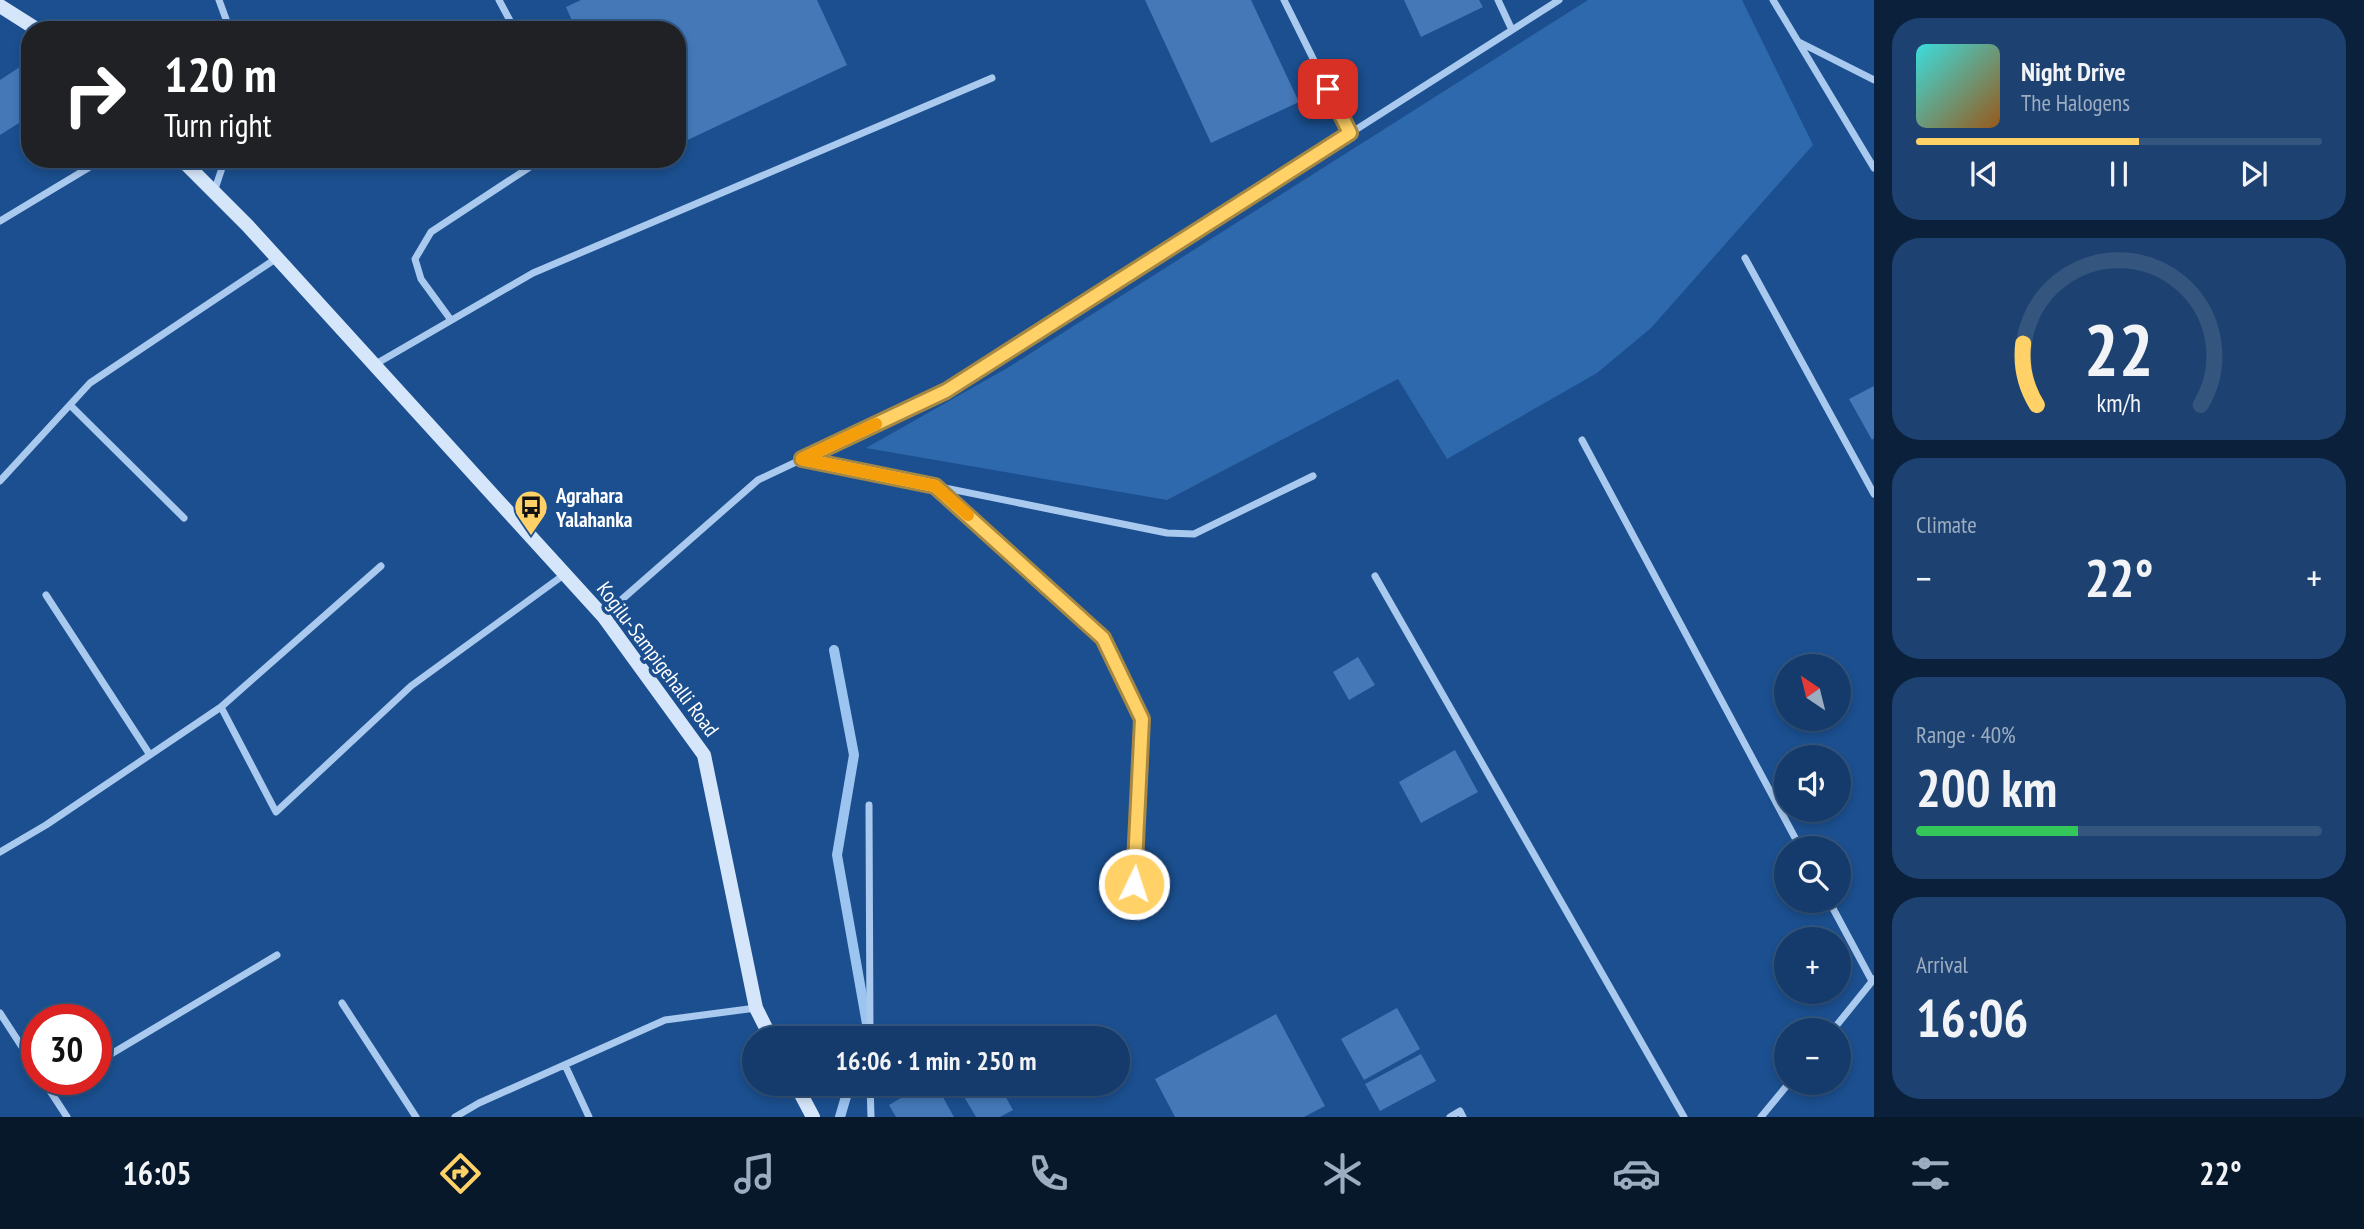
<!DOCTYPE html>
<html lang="en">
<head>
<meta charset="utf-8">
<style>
  :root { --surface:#143b6b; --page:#1d4271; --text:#f1f3f6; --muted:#9dadc1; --line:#33557e; --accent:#ffd166 }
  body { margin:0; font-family:"PT Sans Narrow",sans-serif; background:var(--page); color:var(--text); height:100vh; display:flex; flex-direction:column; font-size:26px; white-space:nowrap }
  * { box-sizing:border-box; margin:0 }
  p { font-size:23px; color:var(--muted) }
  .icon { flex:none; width:38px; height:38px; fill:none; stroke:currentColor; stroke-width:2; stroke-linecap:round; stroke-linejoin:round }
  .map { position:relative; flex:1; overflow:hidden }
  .details { display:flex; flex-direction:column; gap:18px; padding:18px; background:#0b203b; width:490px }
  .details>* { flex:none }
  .banner { position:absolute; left:21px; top:21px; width:665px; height:147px; border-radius:28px; box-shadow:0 4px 10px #0003,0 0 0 2px var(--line); background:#202124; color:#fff; overflow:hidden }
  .needle { width:46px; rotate:325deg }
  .fabs { position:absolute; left:1774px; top:654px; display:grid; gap:14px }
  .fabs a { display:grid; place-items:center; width:77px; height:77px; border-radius:50%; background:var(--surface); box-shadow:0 4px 10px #0003,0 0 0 2px var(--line); font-size:35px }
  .speed { position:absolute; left:21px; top:1004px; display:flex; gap:14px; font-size:35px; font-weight:700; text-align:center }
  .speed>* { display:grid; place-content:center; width:91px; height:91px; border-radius:50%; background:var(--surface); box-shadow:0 4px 10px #0003,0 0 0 2px var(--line); line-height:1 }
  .speed .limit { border:10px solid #d22; background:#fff; color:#111 }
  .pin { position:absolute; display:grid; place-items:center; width:60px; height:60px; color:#fff; margin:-30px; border-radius:14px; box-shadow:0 4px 10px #0006 }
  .me { position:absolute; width:77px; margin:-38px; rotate:4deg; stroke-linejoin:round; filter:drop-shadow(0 0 5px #0008) }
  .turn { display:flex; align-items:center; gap:24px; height:147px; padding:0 28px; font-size:32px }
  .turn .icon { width:91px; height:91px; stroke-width:2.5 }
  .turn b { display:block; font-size:49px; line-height:60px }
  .big { font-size:52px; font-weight:700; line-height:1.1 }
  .details .card { flex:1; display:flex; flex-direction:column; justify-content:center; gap:10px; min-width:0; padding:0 24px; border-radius:28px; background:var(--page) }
  .details .dial { align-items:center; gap:0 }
  .dial svg { height:182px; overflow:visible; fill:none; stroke:var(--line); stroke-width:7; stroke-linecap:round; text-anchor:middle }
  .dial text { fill:var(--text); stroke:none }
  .song { display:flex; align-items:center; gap:21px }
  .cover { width:84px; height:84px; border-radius:10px; background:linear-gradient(135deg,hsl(180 70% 55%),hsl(30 70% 35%)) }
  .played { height:7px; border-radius:4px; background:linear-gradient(90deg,var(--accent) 55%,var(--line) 55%) }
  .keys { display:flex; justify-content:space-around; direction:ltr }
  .heat { display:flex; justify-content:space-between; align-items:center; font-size:38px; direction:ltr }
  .charge { height:10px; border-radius:5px; background:linear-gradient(90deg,#34c759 40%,var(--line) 0) }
  .trip { position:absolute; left:742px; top:1026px; width:388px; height:70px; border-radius:35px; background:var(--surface); box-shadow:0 4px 10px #0003,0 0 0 2px var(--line); font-weight:700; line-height:70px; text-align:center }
  .menu { display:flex; height:112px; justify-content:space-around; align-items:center; background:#08182b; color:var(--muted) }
  .menu .icon { width:49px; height:49px }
  .menu .current { color:var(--accent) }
  .menu b { font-size:32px; color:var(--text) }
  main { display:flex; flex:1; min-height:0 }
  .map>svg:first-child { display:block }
  .green { fill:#2e69ad }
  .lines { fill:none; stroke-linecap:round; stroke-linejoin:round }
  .stream { stroke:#9cc4f0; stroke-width:10 }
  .building { fill:#4478b7 }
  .street { stroke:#a9c9ee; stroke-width:7 }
  .secondary { stroke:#d6e6fa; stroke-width:14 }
  .route-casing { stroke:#a68842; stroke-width:18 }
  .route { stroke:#ffd166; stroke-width:12 }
  .slow { stroke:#f59e0b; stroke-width:12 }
  .labels { text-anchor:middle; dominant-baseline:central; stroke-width:7; stroke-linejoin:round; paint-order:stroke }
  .poi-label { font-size:21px; font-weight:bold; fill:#fff; stroke:#1b4f8f; text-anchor:start }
  .street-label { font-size:21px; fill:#fff; stroke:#1b4f8f }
</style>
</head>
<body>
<main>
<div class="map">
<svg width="1874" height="1117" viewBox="0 0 1874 1117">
  <rect width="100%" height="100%" fill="#1b4f8f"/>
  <path class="green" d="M1588 0H1742L1813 145 1651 328 1597 373 1447 459 1398 379 1167 500 866 448 1009 367Z"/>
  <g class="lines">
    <path class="stream" d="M834 650 854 755 837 855 867 1024 863 1038
      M840 1117 850 1083"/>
  </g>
  <path class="building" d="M581 0H817L847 65 677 145V30H576L566 7Z
    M1145 0H1251L1299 102 1211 143Z
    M1404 0H1479L1483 7 1421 37Z
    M26 63 30 70V116L0 135V80Z
    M1874 386V438L1872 440 1849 399Z
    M1358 657 1375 685 1349 700 1333 672Z
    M1455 750 1478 792 1421 823 1399 782Z
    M1397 1008 1420 1049 1364 1080 1341 1039Z
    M1276 1014 1325 1106 1304 1117H1175L1155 1079Z
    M1421 1054 1436 1081 1380 1111 1365 1084Z
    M926 1083H935L954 1117H896L889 1105Z
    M956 1083H998L1013 1110 1000 1117H976Z"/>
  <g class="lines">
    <path class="street" d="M219 0 230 30
      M499 0 515 30
      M1284 0 1350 133
      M1498 0 1512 30
      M1773 0 1874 168
      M1799 42 1874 80
      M214 192 225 159
      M0 221 103 159
      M1745 258 1874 494
      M451 320 421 279 415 259 431 232 542 159
      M374 365 533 273 992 78
      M70 405 184 518
      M1582 440 1801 849
      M802 459 1167 533 1194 534 1313 476
      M0 481 90 383 277 258
      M935 486 1091 626C1114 649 1140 699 1144 732L1134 884
      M1375 576 1684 1117
      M46 595 150 755
      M603 616 758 480 946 391 1559 0
      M221 707 381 566
      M869 805 870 1038
      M0 852 46 825 221 707 276 812 411 686 565 574
      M1829 901 1872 981
      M342 1003 416 1117
      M0 1013 37 1070
      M1832 1031 1874 979
      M96 1063 277 955
      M565 1065 589 1117
      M43 1080 67 1117
      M870 1083 871 1117
      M50 1091 69 1080
      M455 1117 479 1103 665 1020 756 1008
      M1450 1117 1460 1111 1463 1117
      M1761 1117 1789 1083"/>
    <path class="secondary" d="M0 6 38 30
      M181 159 248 226 603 616 704 755 756 1008 771 1038
      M795 1083 813 1117"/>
  </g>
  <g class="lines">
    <g class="route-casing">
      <path id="route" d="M1134 884 1142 719 1103 638 935 486 802 459 946 391 1350 133 1328 89"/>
    </g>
    <use href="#route" class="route"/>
    <path class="slow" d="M876 424 802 459 935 486 968 515"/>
  </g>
  <defs>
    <g id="bus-pin" transform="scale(1.75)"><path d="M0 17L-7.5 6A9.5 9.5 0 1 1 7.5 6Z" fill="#ffd166" stroke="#1b4f8f"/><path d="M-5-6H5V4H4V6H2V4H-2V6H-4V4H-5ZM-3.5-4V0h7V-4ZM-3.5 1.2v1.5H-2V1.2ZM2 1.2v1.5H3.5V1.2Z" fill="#111"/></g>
  </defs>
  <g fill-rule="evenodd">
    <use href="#bus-pin" x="531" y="507"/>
  </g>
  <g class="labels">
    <g class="poi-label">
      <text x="556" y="495">Agrahara<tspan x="556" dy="24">Yalahanka</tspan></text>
    </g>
    <g class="street-label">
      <text transform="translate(658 659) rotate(53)">Kogilu-Sampigehalli Road</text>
    </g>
  </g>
</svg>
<div class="fabs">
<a><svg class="needle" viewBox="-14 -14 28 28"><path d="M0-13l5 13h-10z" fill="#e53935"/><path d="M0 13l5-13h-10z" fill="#9dadc1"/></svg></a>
<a><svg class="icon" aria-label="sound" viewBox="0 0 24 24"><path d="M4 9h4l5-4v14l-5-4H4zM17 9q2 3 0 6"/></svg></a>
<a><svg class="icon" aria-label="search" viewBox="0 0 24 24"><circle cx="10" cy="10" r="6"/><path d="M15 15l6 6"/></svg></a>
<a>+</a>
<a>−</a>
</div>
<div class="speed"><div class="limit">30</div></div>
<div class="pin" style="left:1328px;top:89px;background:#d93025"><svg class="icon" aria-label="arrive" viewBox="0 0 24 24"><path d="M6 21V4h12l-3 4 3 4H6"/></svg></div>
<svg class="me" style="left:1134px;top:884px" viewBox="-20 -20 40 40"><circle r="17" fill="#ffd166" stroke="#fff" stroke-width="3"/><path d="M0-11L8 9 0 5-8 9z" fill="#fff"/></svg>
<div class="trip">16:06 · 1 min · 250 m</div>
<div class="banner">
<div class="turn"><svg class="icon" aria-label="right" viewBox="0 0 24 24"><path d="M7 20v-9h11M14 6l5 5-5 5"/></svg><div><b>120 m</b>Turn right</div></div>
</div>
</div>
<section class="details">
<div class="card">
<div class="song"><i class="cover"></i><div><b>Night Drive</b><p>The Halogens</p></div></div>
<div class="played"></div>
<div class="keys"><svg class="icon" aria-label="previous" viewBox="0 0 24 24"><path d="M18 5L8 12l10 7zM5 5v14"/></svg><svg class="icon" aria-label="pause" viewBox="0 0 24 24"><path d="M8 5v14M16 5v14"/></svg><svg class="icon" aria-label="next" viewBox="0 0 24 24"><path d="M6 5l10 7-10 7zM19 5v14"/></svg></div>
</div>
<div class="card dial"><svg viewBox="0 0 100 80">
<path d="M14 69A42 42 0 1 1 86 69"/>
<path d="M14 69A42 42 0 0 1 8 42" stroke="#ffd166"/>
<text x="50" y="56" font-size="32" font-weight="700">22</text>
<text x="50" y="72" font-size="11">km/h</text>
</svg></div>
<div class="card"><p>Climate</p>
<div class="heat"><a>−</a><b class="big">22°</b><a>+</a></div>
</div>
<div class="card"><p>Range · 40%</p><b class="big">200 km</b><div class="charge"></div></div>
<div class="card"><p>Arrival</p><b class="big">16:06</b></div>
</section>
</main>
<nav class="menu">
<b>16:05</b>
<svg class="icon current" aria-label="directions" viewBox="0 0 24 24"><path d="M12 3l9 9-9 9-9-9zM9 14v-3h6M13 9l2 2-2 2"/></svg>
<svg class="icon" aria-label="music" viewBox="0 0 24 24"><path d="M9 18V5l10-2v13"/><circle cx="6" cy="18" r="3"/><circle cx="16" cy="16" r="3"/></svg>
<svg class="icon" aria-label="phone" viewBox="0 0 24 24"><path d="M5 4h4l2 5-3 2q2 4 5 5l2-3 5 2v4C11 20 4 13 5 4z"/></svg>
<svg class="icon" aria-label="climate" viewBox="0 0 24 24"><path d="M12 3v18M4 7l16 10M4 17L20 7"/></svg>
<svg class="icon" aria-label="car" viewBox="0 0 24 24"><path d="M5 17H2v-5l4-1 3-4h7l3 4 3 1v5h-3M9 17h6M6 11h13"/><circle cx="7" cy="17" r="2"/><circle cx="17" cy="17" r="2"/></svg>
<svg class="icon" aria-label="filters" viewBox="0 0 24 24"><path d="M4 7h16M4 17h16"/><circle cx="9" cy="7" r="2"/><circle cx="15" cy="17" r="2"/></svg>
<b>22°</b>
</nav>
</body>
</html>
